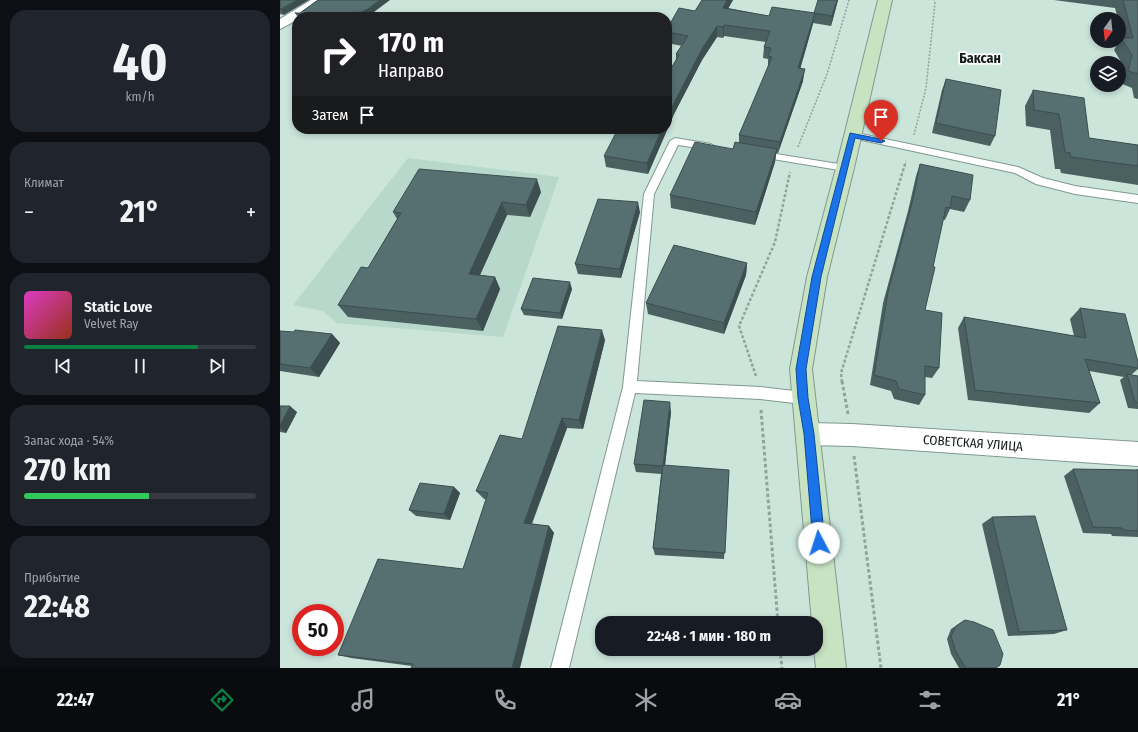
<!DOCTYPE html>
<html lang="ru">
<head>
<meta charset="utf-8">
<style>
  :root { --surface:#171b24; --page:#20242c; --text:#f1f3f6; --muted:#9ea1a6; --line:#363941; --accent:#0b8043 }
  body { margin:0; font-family:"Fira Sans Condensed",sans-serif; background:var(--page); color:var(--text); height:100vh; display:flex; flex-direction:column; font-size:15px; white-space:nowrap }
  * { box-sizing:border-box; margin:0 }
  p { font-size:13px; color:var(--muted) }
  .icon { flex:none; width:22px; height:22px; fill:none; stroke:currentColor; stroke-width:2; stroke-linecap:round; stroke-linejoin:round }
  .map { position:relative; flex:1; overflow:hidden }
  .drawer { display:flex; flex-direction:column; gap:10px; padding:10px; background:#0d0f14; width:280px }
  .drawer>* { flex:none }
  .guide { position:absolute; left:12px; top:12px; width:380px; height:122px; border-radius:16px; box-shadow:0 2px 6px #0003; background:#202124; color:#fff; overflow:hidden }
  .needle { width:26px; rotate:195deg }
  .tools { position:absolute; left:810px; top:12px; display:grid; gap:8px }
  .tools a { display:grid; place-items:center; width:36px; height:36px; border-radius:50%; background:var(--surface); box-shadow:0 2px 6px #0003; font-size:20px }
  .speed { position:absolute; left:12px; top:604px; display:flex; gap:8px; font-size:20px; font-weight:700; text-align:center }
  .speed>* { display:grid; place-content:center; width:52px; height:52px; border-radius:50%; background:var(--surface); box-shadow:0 2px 6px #0003; line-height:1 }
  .speed .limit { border:6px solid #d22; background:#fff; color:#111 }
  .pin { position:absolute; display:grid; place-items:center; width:34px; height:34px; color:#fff; margin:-41px -17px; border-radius:50% 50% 50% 0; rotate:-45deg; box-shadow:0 0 4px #0007 }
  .pin .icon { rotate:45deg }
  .me { position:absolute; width:44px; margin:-22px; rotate:355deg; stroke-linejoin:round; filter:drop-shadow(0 0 3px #0008) }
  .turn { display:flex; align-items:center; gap:14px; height:84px; padding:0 20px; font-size:18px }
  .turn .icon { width:52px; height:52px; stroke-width:2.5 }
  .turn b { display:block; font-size:28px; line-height:34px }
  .then { display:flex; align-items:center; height:38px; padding:0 20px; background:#0003; gap:8px; font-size:15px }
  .big { font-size:30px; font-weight:700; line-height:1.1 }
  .drawer .widget { flex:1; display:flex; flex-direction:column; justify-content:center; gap:6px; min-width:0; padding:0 14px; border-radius:16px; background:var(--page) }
  .drawer .dial { align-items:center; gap:0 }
  .dial b { font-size:52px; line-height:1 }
  .song { display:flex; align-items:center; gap:12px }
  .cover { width:48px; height:48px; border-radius:6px; background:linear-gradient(135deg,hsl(310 70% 55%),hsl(10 70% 35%)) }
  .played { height:4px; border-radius:2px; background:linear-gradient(90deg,var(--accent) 75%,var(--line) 75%) }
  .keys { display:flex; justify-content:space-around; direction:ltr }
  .heat { display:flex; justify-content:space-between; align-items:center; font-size:22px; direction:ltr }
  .charge { height:6px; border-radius:3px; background:linear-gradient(90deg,#34c759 54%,var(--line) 0) }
  .trip { position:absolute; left:315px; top:616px; width:228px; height:40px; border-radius:16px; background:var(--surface); box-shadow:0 2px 6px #0003; font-weight:700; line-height:40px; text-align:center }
  .tab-bar { display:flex; height:64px; justify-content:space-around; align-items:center; background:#090b0e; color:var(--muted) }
  .tab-bar .icon { width:28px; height:28px }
  .tab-bar .selected { color:var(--accent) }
  .tab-bar b { font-size:18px; color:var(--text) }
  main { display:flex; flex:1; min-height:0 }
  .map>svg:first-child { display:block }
  .built { fill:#b7d8cb }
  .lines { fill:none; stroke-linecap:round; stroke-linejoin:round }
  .service-casing { stroke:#819990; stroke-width:2 }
  .minor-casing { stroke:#819990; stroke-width:2 }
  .secondary-casing { stroke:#819990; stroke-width:2 }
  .path-far2 { stroke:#8fa49c; stroke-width:1.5; stroke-dasharray:2 1.5; stroke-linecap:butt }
  .path-far1 { stroke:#8fa49c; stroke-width:2.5; stroke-dasharray:3 2; stroke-linecap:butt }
  .path { stroke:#8fa49c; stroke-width:3; stroke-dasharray:3.5 2.5; stroke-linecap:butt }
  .service { fill:#fff; fill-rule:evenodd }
  .minor { fill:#fff; fill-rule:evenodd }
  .secondary { fill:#c8e3c2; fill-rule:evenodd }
  .wall { fill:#4a6061 }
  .shaded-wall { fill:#3c4e4f }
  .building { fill:#567071; stroke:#3c4e4f }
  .route { fill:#1a73e8; stroke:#114b97 }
  .labels { text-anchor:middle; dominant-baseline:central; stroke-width:3.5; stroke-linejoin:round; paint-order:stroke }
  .street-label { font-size:13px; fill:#111b17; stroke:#fff }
  .far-district-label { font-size:14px; font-weight:bold; fill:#111b17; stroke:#fff }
</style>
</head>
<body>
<main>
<section class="drawer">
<div class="widget dial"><b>40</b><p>km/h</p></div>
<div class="widget"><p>Климат</p>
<div class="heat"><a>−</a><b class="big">21°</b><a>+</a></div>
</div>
<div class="widget">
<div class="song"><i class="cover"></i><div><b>Static Love</b><p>Velvet Ray</p></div></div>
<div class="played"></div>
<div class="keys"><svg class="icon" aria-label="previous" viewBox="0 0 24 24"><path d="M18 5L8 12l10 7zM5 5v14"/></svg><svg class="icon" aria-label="pause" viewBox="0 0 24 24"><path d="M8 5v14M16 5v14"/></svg><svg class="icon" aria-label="next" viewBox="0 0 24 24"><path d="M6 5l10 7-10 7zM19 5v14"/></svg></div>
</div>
<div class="widget"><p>Запас хода · 54%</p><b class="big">270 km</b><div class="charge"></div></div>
<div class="widget"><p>Прибытие</p><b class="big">22:48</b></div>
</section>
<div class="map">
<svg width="858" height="668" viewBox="0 0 858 668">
  <rect width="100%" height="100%" fill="#cbe5db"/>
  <path class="built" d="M128 158 279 177 223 337 57 323 43 311 13 305Z"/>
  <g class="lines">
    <g class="service-casing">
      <path id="service" d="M572 132 738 167 763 178 795 186 858 195V203L795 194 756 184 735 173 568 137 567 135Z
        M395 138 431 144 436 147 431 150 398 145 374 194 357 381 480 387 523 392 528 394 530 398 528 402 523 404 480 399 355 393 289 668H271L343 387 364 194 390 141Z
        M478 151 565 165 570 168 565 171 474 156 473 154 474 152Z"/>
    </g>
    <g class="minor-casing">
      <path id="minor" d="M31 0H47L22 17H17V20L0 29V19Z
        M529 423 572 424 858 442V466L572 446 529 445 520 442 517 434 520 426Z"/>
    </g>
    <g class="secondary-casing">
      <path id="secondary" d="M598 0H612L574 168 547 277 532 369 566 668H536L534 649H536V623H532L510 369 527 277 556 168Z"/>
    </g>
    <path class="path-far2" d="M634 135 646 88 655 3 654 0
      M518 147 547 74 569 0
      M625 165 626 161"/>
    <path class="path-far1" d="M476 376 459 326 495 242 510 172
      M562 382 561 373 625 164"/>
    <path class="path" d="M562 381 568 414
      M481 410 498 623
      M574 456 601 668
      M500 649 502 668"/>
    <use href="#service" class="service"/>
    <use href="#minor" class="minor"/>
    <use href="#secondary" class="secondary"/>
  </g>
  <path class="wall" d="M0 0 4 15 0 14Z
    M38 0 90 15 86 17H18L15 13H20Z
    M422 0H453L448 8 489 16 534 13 558 0 551 26 533 23 520 69 523 81 498 153H496L495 162 475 225 391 208 390 195 453 149 459 143V135L488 67V59L483 58 484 47 486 42 444 36 443 38 437 37 422 60 394 114 368 174 326 167 324 156 387 129 396 59V54L402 46 387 43V29L415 11Z
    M774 0H858V99L854 98 852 88 840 83 844 67 834 50 841 38H842L839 24V19H838L835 8Z
    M666 79 715 136 710 146 652 133 662 90Z
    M753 90 809 138 858 145V185L781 173 780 169H775L770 130 746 126 745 106Z
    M640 164 690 200 684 212 670 209 665 220 663 219 653 267 645 310 659 368 652 378 645 377V395L639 405 614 399 611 391 590 385 603 303 628 211 636 176Z
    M261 192 250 217 227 215 200 275 215 277 220 289 203 331 68 317 58 305 88 268 117 219 113 212Z
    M360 212 341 278 298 274 295 264Z
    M467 263 466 275 444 334 368 314 366 303Z
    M292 289 282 319 244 315 241 309Z
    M800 308 858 362V369L851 375 858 376V409L848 408 840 380 844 377 809 371 820 403 809 413 688 400 678 328 684 317 794 336 790 319Z
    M0 331 14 332 52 334 60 343 39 377 0 371Z
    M325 340 303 429 287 428 252 524 269 526 274 533 132 666 71 658 58 655 183 569 206 499H204L196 491 242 439Z
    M0 406 17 412 6 433 0 432Z
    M391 412 385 466 449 470 444 559 375 555 373 548 381 474 356 472 354 464Z
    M793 469 856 470 858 469V537L832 536 831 534 803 533 784 476Z
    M174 487 180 493 170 520 136 516 129 510Z
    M712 517 787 630 774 634 728 636 702 524Z
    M685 620 716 668H679L671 654 667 639 671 629Z"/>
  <path class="shaded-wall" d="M17 0H29L4 15 1 9Z
    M100 0H110L90 15 86 17H81L79 13Z
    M447 0H453L443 18V8Z
    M557 0H558L551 26 552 16Z
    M76 12 79 17H68Z
    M535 13 533 24 517 80 518 68Z
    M444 25V36L443 38V27Z
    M437 26V37L422 60 394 114 368 174 367 163 382 129H387V117L394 103 422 49Z
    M525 69 523 81 498 153 500 142Z
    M497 149 495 162 475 225 476 212Z
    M257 179 261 192 250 217 246 205Z
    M222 202 227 215 195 286 189 274Z
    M358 202 360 212 341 278 340 269Z
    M467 263 466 275 444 334V323Z
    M215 277 220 289 203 331 196 319Z
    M290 282 292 289 282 319 280 313Z
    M322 330 325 340 303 429 299 420Z
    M52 334 60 343 39 377 30 368Z
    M390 402 391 412 384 474 383 466Z
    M10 406 17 412 6 433 0 428V426Z
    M282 418 287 428 249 530 244 523Z
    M174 487 180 493 170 520 164 514Z
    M269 526 274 533 240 668H232Z"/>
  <path class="building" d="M0 0H17L1 9H0Z
    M38 0H100L88 9 79 13 76 12 68 17H29L15 13H20Z
    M422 0H447L443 8 489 16 492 7 535 13 518 68 525 69 500 142 459 135 492 57 488 56 491 48 484 47 490 31 444 25 443 27 437 26 422 49 394 103 387 117V75L399 55 396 54 408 36 387 32V29L399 8 415 11Z
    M538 0H557L552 16 535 13H534Z
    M843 0H858V74L848 71 852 55 841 38H853Z
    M666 79 721 90 715 136 656 123Z
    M753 90 804 98 809 138 858 145V166L791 157 790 153 785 152 779 114 754 110Z
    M338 129H382L367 163 324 156Z
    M415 142 453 149 455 142 497 149 476 212 390 195Z
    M640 164 693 175 690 200 672 196 670 208 666 207 653 267H655L645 310 662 313 659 368 645 366V395L619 389 616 381 594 375 608 292 633 199Z
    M139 169 257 179 246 205 222 202 189 274 215 277 196 319 58 305 81 267 88 268 121 213 113 212Z
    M318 199 358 202 340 269 295 264Z
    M394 245 467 263 444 323 366 303Z
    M253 278 290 282 280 313 241 309Z
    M800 308 845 314 858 362V368L805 359 820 403 695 390 684 317 806 338Z
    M278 326 322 330 299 420 282 418 244 523 269 526 232 668H131L133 664 58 655 98 559 183 569 208 493 196 491 220 435 242 439Z
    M15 330 52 334 30 368 0 364V331L14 332Z
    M847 374 858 376V403L855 402Z
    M364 400 390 402 383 466 354 464Z
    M0 406H10L0 426Z
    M383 465 449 470 445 553 373 548Z
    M793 469 858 470V531L843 530 842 528 813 527Z
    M140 483 174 487 164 514 129 510Z
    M755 516 787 630 739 632 712 517Z
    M685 620 694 622 713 630 723 654 720 665 716 668H686L685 667 676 652 671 636 676 626Z"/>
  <path class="route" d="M570 133 601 139 605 141 601 143 575 138 541 277 526 369 528 398 534 434 545 543 543 547 539 549 535 547 533 543 524 434 518 398 516 369 532 277Z"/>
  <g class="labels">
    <g class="street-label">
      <text transform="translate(693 443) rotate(4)">СОВЕТСКАЯ УЛИЦА</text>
    </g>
    <g class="far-district-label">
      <text x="700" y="58">Баксан</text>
    </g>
  </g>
</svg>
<div class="tools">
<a><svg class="needle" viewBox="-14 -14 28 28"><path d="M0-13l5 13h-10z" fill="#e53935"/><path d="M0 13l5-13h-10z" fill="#9ea1a6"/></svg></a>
<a><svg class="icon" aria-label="layers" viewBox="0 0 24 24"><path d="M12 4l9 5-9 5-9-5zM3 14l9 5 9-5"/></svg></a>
</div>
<div class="speed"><div class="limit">50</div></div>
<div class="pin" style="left:601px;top:141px;background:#d93025"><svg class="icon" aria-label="arrive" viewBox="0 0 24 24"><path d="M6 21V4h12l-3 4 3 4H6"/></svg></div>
<svg class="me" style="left:539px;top:543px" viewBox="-20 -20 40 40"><circle r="19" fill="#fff"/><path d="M0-13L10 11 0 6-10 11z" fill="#1a73e8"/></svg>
<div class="trip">22:48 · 1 мин · 180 m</div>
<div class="guide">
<div class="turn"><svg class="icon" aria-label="right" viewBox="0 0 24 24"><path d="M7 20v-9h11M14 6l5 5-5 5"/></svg><div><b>170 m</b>Направо</div></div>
<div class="then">Затем<svg class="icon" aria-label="arrive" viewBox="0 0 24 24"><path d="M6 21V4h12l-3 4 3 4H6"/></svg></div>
</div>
</div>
</main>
<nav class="tab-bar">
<b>22:47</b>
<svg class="icon selected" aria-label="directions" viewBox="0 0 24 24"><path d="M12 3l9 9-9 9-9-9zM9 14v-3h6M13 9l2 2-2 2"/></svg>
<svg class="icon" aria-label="music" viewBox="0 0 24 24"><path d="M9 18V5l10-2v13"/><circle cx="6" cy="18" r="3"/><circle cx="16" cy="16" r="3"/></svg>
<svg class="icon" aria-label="phone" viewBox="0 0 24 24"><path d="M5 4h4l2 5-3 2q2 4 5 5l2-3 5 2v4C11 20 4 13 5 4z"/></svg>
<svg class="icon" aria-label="climate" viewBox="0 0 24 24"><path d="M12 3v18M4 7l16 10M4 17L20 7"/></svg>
<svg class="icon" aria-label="car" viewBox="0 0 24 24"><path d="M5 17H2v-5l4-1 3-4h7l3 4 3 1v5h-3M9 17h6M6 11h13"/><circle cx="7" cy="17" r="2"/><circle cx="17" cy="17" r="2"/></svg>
<svg class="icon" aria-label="filters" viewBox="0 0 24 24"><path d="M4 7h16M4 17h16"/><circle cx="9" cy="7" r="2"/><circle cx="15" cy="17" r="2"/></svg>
<b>21°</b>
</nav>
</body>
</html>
